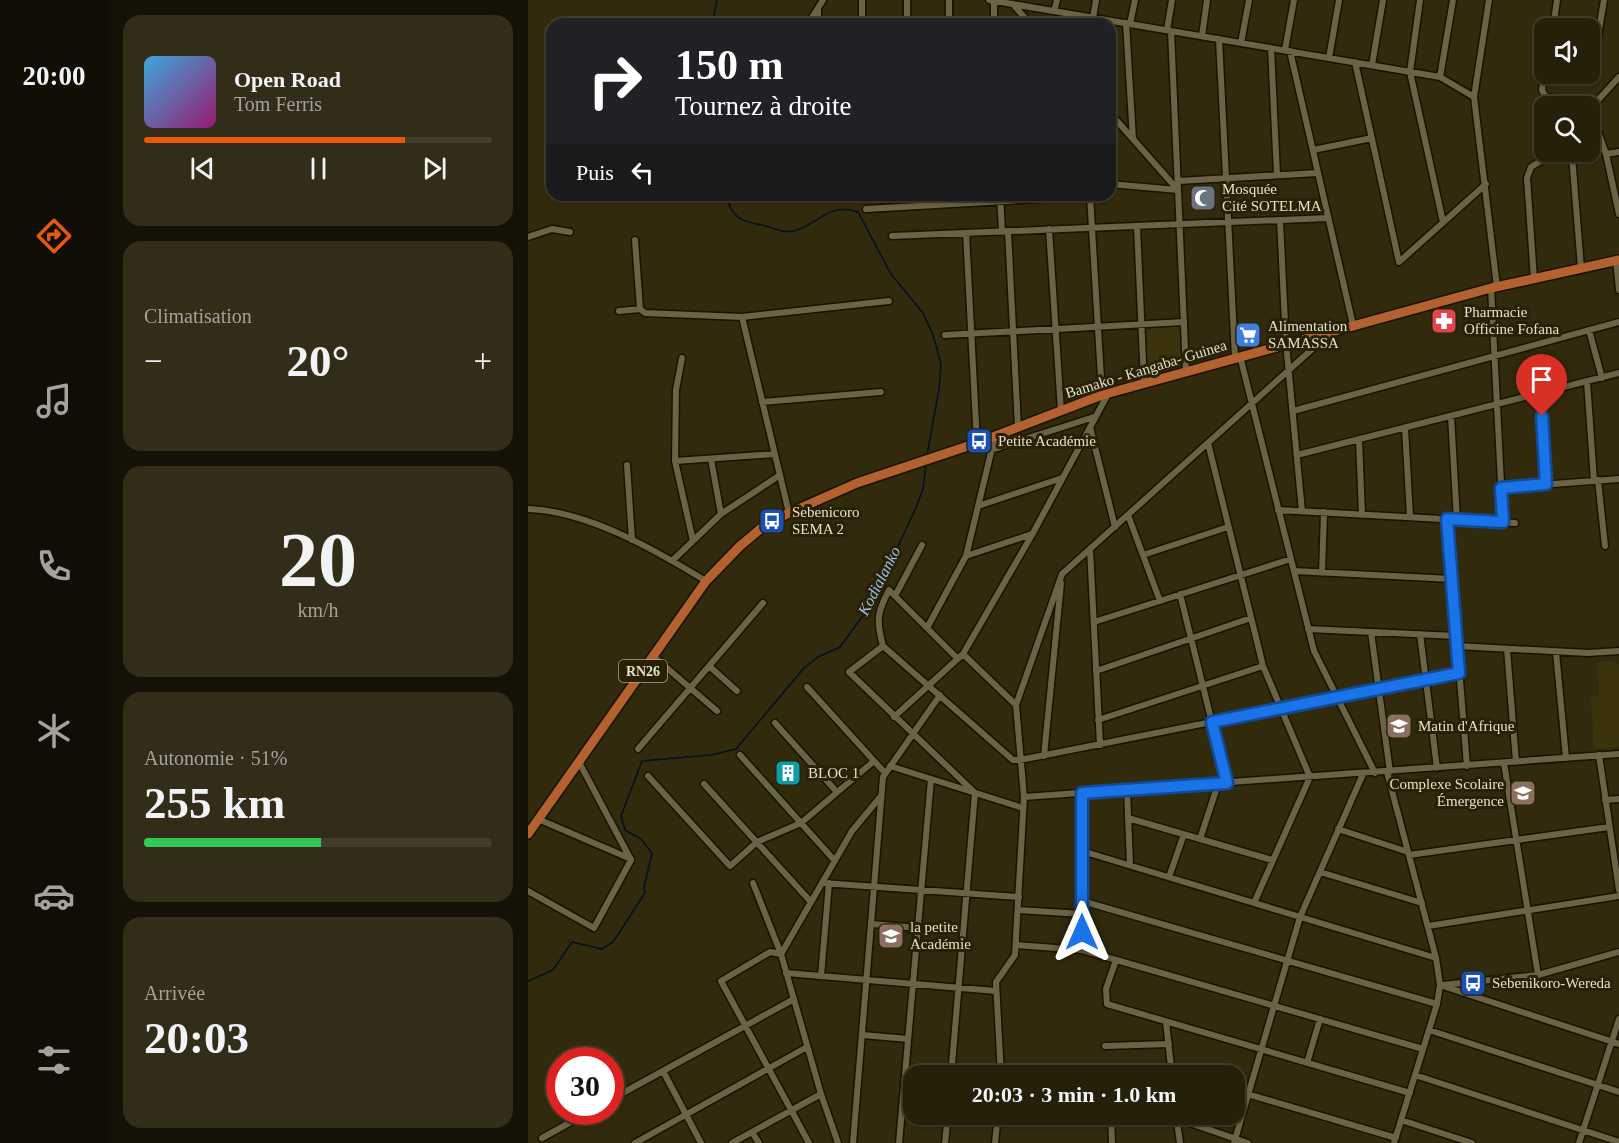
<!DOCTYPE html>
<html lang="fr">
<head>
<meta charset="utf-8">
<style>
  :root { --surface:#25200a; --page:#312d18; --text:#f1f3f6; --muted:#a3a39c; --line:#423e2b; --accent:#ea580c }
  body { margin:0; font-family:"Times New Roman",serif; background:var(--page); color:var(--text); height:100vh; display:flex; flex-direction:column; font-size:22px; white-space:nowrap }
  * { box-sizing:border-box; margin:0 }
  p { font-size:20px; color:var(--muted) }
  .icon { flex:none; width:33px; height:33px; fill:none; stroke:currentColor; stroke-width:2; stroke-linecap:round; stroke-linejoin:round }
  .map { position:relative; flex:1; overflow:hidden }
  .sheet { display:flex; flex-direction:column; gap:15px; padding:15px; background:#141206; width:420px }
  .sheet>* { flex:none }
  .hud { position:absolute; left:18px; top:18px; width:570px; height:183px; border-radius:18px; box-shadow:0 2px 4px #0004,0 0 0 2px var(--line); background:#202124; color:#fff; overflow:hidden }
  .buttons { position:absolute; left:1006px; top:18px; display:grid; gap:12px }
  .buttons a { display:grid; place-items:center; width:66px; height:66px; border-radius:12px; background:var(--surface); box-shadow:0 2px 4px #0004,0 0 0 2px var(--line); font-size:30px }
  .speed { position:absolute; left:18px; top:1047px; display:flex; gap:12px; font-size:30px; font-weight:700; text-align:center }
  .speed>* { display:grid; place-content:center; width:78px; height:78px; border-radius:50%; background:var(--surface); box-shadow:0 2px 4px #0004,0 0 0 2px var(--line); line-height:1 }
  .speed .limit { border:9px solid #d22; background:#fff; color:#111 }
  .pin { position:absolute; display:grid; place-items:center; width:51px; height:51px; color:#fff; margin:-62px -26px; border-radius:50% 50% 50% 0; rotate:-45deg; box-shadow:0 0 6px #0007 }
  .pin .icon { rotate:45deg }
  .me { position:absolute; width:66px; margin:-33px; rotate:0deg; stroke-linejoin:round; filter:drop-shadow(0 0 4px #0008) }
  .turn { display:flex; align-items:center; gap:21px; height:126px; padding:0 30px; font-size:27px }
  .turn .icon { width:78px; height:78px; stroke-width:2.5 }
  .turn b { display:block; font-size:42px; line-height:51px }
  .then { display:flex; align-items:center; height:57px; padding:0 30px; background:#0003; gap:12px; font-size:22px }
  .big { font-size:45px; font-weight:600; line-height:1.1 }
  .sheet .tile { flex:1; display:flex; flex-direction:column; justify-content:center; gap:9px; min-width:0; padding:0 21px; border-radius:18px; background:var(--page) }
  .sheet .dial { align-items:center; gap:0 }
  .dial b { font-size:78px; line-height:1 }
  .song { display:flex; align-items:center; gap:18px }
  .cover { width:72px; height:72px; border-radius:9px; background:linear-gradient(135deg,hsl(200 70% 55%),hsl(320 70% 35%)) }
  .played { height:6px; border-radius:3px; background:linear-gradient(90deg,var(--accent) 75%,var(--line) 75%) }
  .keys { display:flex; justify-content:space-around; direction:ltr }
  .heat { display:flex; justify-content:space-between; align-items:center; font-size:33px; direction:ltr }
  .charge { height:9px; border-radius:4px; background:linear-gradient(90deg,#34c759 51%,var(--line) 0) }
  .trip { position:absolute; left:375px; top:1065px; width:342px; height:60px; border-radius:18px; background:var(--surface); box-shadow:0 2px 4px #0004,0 0 0 2px var(--line); font-weight:600; line-height:60px; text-align:center }
  main { display:flex; flex:1; min-height:0 }
  .tab-bar { display:flex; flex-direction:column; width:108px; justify-content:space-around; align-items:center; background:#0f0d04; color:var(--muted) }
  .tab-bar .icon { width:42px; height:42px }
  .tab-bar .on { color:var(--accent) }
  .tab-bar b { font-size:27px; color:var(--text) }
  .map>svg:first-child { display:block }
  .built { fill:#3c330d }
  .lines { fill:none; stroke-linecap:round; stroke-linejoin:round }
  .stream { stroke:#001023; stroke-width:1.5 }
  .minor-casing { stroke:#191200; stroke-width:9 }
  .primary-casing { stroke:#191200; stroke-width:12 }
  .minor { stroke:#6b6345; stroke-width:6 }
  .primary { stroke:#b3612e; stroke-width:9 }
  .route-casing { stroke:#114b97; stroke-width:15 }
  .route { stroke:#1a73e8; stroke-width:10 }
  .labels { text-anchor:middle; dominant-baseline:central; stroke-width:6; stroke-linejoin:round; paint-order:stroke }
  .shield { fill:#282104; stroke:#aca792; stroke-width:1.5 }
  .shield-label { font-size:14px; font-weight:bold; fill:#e4e0cf }
  .poi-label { font-size:15px; fill:#e4e0cf; stroke:#282104; text-anchor:start }
  .street-label { font-size:15px; fill:#e4e0cf; stroke:#282104 }
  .water-label { font-size:16px; font-style:italic; fill:#99c6f2; stroke:#282104 }
</style>
</head>
<body>
<main>
<nav class="tab-bar">
<b>20:00</b>
<svg class="icon on" aria-label="directions" viewBox="0 0 24 24"><path d="M12 3l9 9-9 9-9-9zM9 14v-3h6M13 9l2 2-2 2"/></svg>
<svg class="icon" aria-label="music" viewBox="0 0 24 24"><path d="M9 18V5l10-2v13"/><circle cx="6" cy="18" r="3"/><circle cx="16" cy="16" r="3"/></svg>
<svg class="icon" aria-label="phone" viewBox="0 0 24 24"><path d="M5 4h4l2 5-3 2q2 4 5 5l2-3 5 2v4C11 20 4 13 5 4z"/></svg>
<svg class="icon" aria-label="climate" viewBox="0 0 24 24"><path d="M12 3v18M4 7l16 10M4 17L20 7"/></svg>
<svg class="icon" aria-label="car" viewBox="0 0 24 24"><path d="M5 17H2v-5l4-1 3-4h7l3 4 3 1v5h-3M9 17h6M6 11h13"/><circle cx="7" cy="17" r="2"/><circle cx="17" cy="17" r="2"/></svg>
<svg class="icon" aria-label="filters" viewBox="0 0 24 24"><path d="M4 7h16M4 17h16"/><circle cx="9" cy="7" r="2"/><circle cx="15" cy="17" r="2"/></svg>
</nav>
<section class="sheet">
<div class="tile">
<div class="song"><i class="cover"></i><div><b>Open Road</b><p>Tom Ferris</p></div></div>
<div class="played"></div>
<div class="keys"><svg class="icon" aria-label="previous" viewBox="0 0 24 24"><path d="M18 5L8 12l10 7zM5 5v14"/></svg><svg class="icon" aria-label="pause" viewBox="0 0 24 24"><path d="M8 5v14M16 5v14"/></svg><svg class="icon" aria-label="next" viewBox="0 0 24 24"><path d="M6 5l10 7-10 7zM19 5v14"/></svg></div>
</div>
<div class="tile"><p>Climatisation</p>
<div class="heat"><a>−</a><b class="big">20°</b><a>+</a></div>
</div>
<div class="tile dial"><b>20</b><p>km/h</p></div>
<div class="tile"><p>Autonomie · 51%</p><b class="big">255 km</b><div class="charge"></div></div>
<div class="tile"><p>Arrivée</p><b class="big">20:03</b></div>
</section>
<div class="map">
<svg width="1091" height="1143" viewBox="0 0 1091 1143">
  <rect width="100%" height="100%" fill="#312a0d"/>
  <path class="built" d="M654 326 656 366 619 377 616 329Z
    M1087 661V664H1091V747L1066 749 1063 697 1071 695 1069 662Z"/>
  <g class="lines">
    <path class="stream" d="M184 24 189 0
      M207 195 201 205C209 223 222 222 238 226 248 229 255 233 265 231 291 226 297 202 330 212L363 274 395 313 405 335 413 364 411 389 399 455
      M0 981 25 970 44 942 74 949 85 942 117 893 116 887 124 853 113 839 97 830 93 816 114 761 183 755 208 749 276 668 290 657 312 647 342 606 387 510 395 489 398 463"/>
    <g class="minor-casing">
      <path id="minor" d="M334 0V24
        M379 0V24
        M421 0V24
        M461 0 912 77 946 97
        M892 0 882 72 915 222
        M961 0 946 97 969 287
        M466 1V24
        M485 4 502 24
        M526 11 529 0
        M565 18 568 0
        M598 23 605 139
        M280 24 295 0
        M290 24V9
        M602 24 607 0
        M1025 28 1029 0
        M639 30 644 0
        M643 31 658 371
        M674 36 679 0
        M691 39 707 357
        M713 43 721 0
        M743 48 749 175
        M757 50 766 0
        M762 51 825 325
        M801 58 811 0
        M827 62 871 262 958 184
        M844 65 855 0
        M1065 66 1076 0
        M1017 72 1014 90 1017 96 1054 106
        M912 77 925 0
        M1062 109 1078 154 1091 214
        M1062 109 1091 77
        M582 113 650 190
        M785 150 844 138
        M1078 154 1091 152
        M1044 156 1053 268
        M650 181 790 173
        M582 184 650 190
        M472 195 474 231
        M562 195 574 395
        M338 209 562 196
        M752 220 758 343 774 511
        M609 226 616 383
        M521 229 533 411
        M480 231 490 427
        M438 233 449 443
        M364 236 800 218
        M0 237 24 229 42 232
        M107 240 112 309
        M1088 260 1091 290
        M1006 279 999 178 1003 167 1027 152
        M963 288 975 522
        M91 311 112 309 117 313 214 317 261 513
        M214 317 361 301
        M1061 330 1074 378
        M417 335 656 322
        M712 356 786 651 847 773
        M154 358 148 390 147 461 165 541
        M1059 381 1066 481
        M1013 393 1018 484
        M234 402 353 392
        M765 411 1091 322
        M923 416 929 520
        M562 427 587 527
        M877 428 882 517
        M831 439 834 515
        M680 443 735 666 782 777 726 903
        M463 450 566 417
        M769 455 1091 373
        M183 459 193 514
        M147 461 247 454
        M99 465 104 540
        M1070 480 1077 546
        M973 488 1091 479
        M450 506 534 478
        M0 509C60 511 127 550 178 581
        M750 510 987 523
        M600 515 632 601
        M919 519 939 766
        M562 549 572 745
        M615 555 700 527
        M438 556 504 534
        M144 561 193 514 252 475
        M766 571 924 579
        M794 573 796 512
        M652 594 699 783
        M367 596 394 545
        M566 622 763 559
        M399 628 438 556 467 436
        M780 629 928 636
        M843 632 862 772
        M892 634 909 768
        M355 646 485 760H492L931 673
        M929 646 1060 653 1091 651
        M979 649 988 762
        M1028 652 1038 758
        M435 654 488 705
        M125 656 189 711
        M181 666 209 691
        M568 671 723 618
        M279 687 357 773
        M366 717 435 654 505 533 580 394
        M570 720 735 666
        M247 723 308 791
        M110 749 235 603
        M212 755 307 861
        M1071 755 1091 890
        M516 756 533 583
        M51 762 103 860
        M976 763 1010 975
        M362 766 495 808
        M859 772 908 958 912 985 909 1004 866 1143
        M120 776 202 866 229 842 273 823 346 761
        M176 784 283 902
        M599 790 602 865
        M554 793V950
        M496 797 1091 754
        M1077 800 1091 799
        M600 818 744 860
        M10 819 103 859
        M810 829 880 852
        M672 839 690 784
        M554 851 908 958
        M881 855 1081 827
        M792 872 894 903
        M641 877 656 834
        M225 883 253 954 293 1094 310 1143
        M295 883 491 897
        M0 891 66 928 103 860
        M554 901 909 1004
        M490 910 554 914
        M344 924 390 928
        M900 926 1091 896
        M488 945 554 950 895 1049
        M253 954 242 952 193 981 281 1143
        M253 954 324 831 353 796
        M588 960 578 989 579 1004 882 1093
        M258 973 468 991
        M293 976 301 883
        M912 985 1091 1044
        M915 985 1010 975 1091 952
        M638 1022 644 1076
        M901 1030 1091 1092
        M335 1035 380 1039
        M577 1046 641 1044
        M779 1063 792 1019
        M135 1071 173 1143
        M644 1072 655 1076
        M887 1075 1091 1142
        M423 1076 447 793 321 672 355 646C348 620 349 613 361 590L430 659
        M473 1076 468 982 487 955 496 797 488 705 534 574 801 334
        M706 1090 868 1138
        M82 1100 266 999
        M648 1115 652 1143
        M873 1120 944 1143
        M224 1132 231 1143
        M14 1138 61 1112
        M107 1143 279 1047
        M204 1143 293 1094
        M325 1143 355 777 412 695
        M371 1143 403 779
        M417 1143 420 1114
        M467 1143 470 1114
        M584 1143 583 1116 644 1117 720 1143
        M706 1143 772 917 835 774
        M1051 1143 1091 1019"/>
    </g>
    <g class="primary-casing">
      <path id="primary" d="M0 834 178 581 212 546 237 525 261 513 329 483 449 443 574 395 963 288 1091 260"/>
    </g>
    <use href="#minor" class="minor"/>
    <use href="#primary" class="primary"/>
  </g>
  <g class="lines">
    <g class="route-casing">
      <path id="route" d="M554 932V793L699 783 684 722 931 673 919 519 975 522 973 488 1018 484 1014 416"/>
    </g>
    <use href="#route" class="route"/>
  </g>
  <defs>
    <g id="mosque-square" transform="scale(1.35)"><rect x="-9" y="-9" width="18" height="18" rx="4" fill="#6b7280" stroke="#282104"/><path d="M3.5-4.9A6 6 0 1 0 3.5 4.9A5 5 0 1 1 3.5-4.9Z" fill="#fff"/></g>
    <g id="pharmacy-square" transform="scale(1.35)"><rect x="-9" y="-9" width="18" height="18" rx="4" fill="#e0444e" stroke="#282104"/><path d="M-2-6h4v4h4v4h-4v4h-4v-4h-4v-4h4Z" fill="#fff"/></g>
    <g id="supermarket-square" transform="scale(1.35)"><rect x="-9" y="-9" width="18" height="18" rx="4" fill="#3f7fe0" stroke="#282104"/><path d="M-6-5.5h2.5l.6 2H6L4.5 2H-2.5L-4.4-4H-6ZM-1.5 3.2a1.3 1.3 0 1 0 .1 0ZM3 3.2a1.3 1.3 0 1 0 .1 0Z" fill="#fff"/></g>
    <g id="bus-square" transform="scale(1.35)"><rect x="-9" y="-9" width="18" height="18" rx="4" fill="#1a4fb4" stroke="#282104"/><path d="M-5-6H5V4H4V6H2V4H-2V6H-4V4H-5ZM-3.5-4V0h7V-4ZM-3.5 1.2v1.5H-2V1.2ZM2 1.2v1.5H3.5V1.2Z" fill="#fff"/></g>
    <g id="school-square" transform="scale(1.35)"><rect x="-9" y="-9" width="18" height="18" rx="4" fill="#8d6e63" stroke="#282104"/><path d="M0-5L7-2L0 1L-7-2ZM-4 1L0 2.5L4 1V4Q0 6-4 4Z" fill="#fff"/></g>
    <g id="building-square" transform="scale(1.35)"><rect x="-9" y="-9" width="18" height="18" rx="4" fill="#0f9aa8" stroke="#282104"/><path d="M-4-6H4V6H1V3H-1V6H-4ZM-2.5-4.3h1.7v1.8h-1.7ZM.8-4.3h1.7v1.8H.8ZM-2.5-1h1.7V.8h-1.7ZM.8-1h1.7V.8H.8Z" fill="#fff"/></g>
  </defs>
  <g fill-rule="evenodd">
    <use href="#mosque-square" x="675" y="198"/>
    <use href="#pharmacy-square" x="916" y="321"/>
    <use href="#supermarket-square" x="720" y="335"/>
    <use href="#bus-square" x="451" y="441"/>
    <use href="#bus-square" x="244" y="521"/>
    <use href="#school-square" x="871" y="726"/>
    <use href="#building-square" x="260" y="773"/>
    <use href="#school-square" x="995" y="793"/>
    <use href="#school-square" x="363" y="936"/>
    <use href="#bus-square" x="945" y="983"/>
  </g>
  <g class="labels">
    <rect class="shield" x="91" y="660" width="48" height="22" rx="4.5"/>
    <g class="shield-label">
      <text x="115" y="671">RN26</text>
    </g>
    <g class="poi-label">
      <text x="694" y="189">Mosquée<tspan x="694" dy="17">Cité SOTELMA</tspan></text>
      <text x="936" y="312">Pharmacie<tspan x="936" dy="17">Officine Fofana</tspan></text>
      <text x="740" y="326">Alimentation<tspan x="740" dy="17">SAMASSA</tspan></text>
      <text x="470" y="441">Petite Académie</text>
      <text x="264" y="512">Sebenicoro<tspan x="264" dy="17">SEMA 2</tspan></text>
      <text x="890" y="726">Matin d'Afrique</text>
      <text x="280" y="773">BLOC 1</text>
      <text x="976" y="784" text-anchor="end">Complexe Scolaire<tspan x="976" dy="17">Émergence</tspan></text>
      <text x="382" y="927">la petite<tspan x="382" dy="17">Académie</tspan></text>
      <text x="964" y="983">Sebenikoro-Wereda</text>
    </g>
    <g class="street-label">
      <text transform="translate(618 369) rotate(-17)">Bamako - Kangaba- Guinea</text>
    </g>
    <g class="water-label">
      <text transform="translate(351 581) rotate(-63)">Kodialanko</text>
    </g>
  </g>
</svg>
<div class="buttons">
<a><svg class="icon" aria-label="sound" viewBox="0 0 24 24"><path d="M4 9h4l5-4v14l-5-4H4zM17 9q2 3 0 6"/></svg></a>
<a><svg class="icon" aria-label="search" viewBox="0 0 24 24"><circle cx="10" cy="10" r="6"/><path d="M15 15l6 6"/></svg></a>
</div>
<div class="speed"><div class="limit">30</div></div>
<div class="pin" style="left:1014px;top:416px;background:#d93025"><svg class="icon" aria-label="arrive" viewBox="0 0 24 24"><path d="M6 21V4h12l-3 4 3 4H6"/></svg></div>
<svg class="me" style="left:554px;top:932px" viewBox="-20 -20 40 40"><path d="M0-17L14 15 0 8-14 15z" fill="#1a73e8" stroke="#fff" stroke-width="4"/></svg>
<div class="trip">20:03 · 3 min · 1.0 km</div>
<div class="hud">
<div class="turn"><svg class="icon" aria-label="right" viewBox="0 0 24 24"><path d="M7 20v-9h11M14 6l5 5-5 5"/></svg><div><b>150 m</b>Tournez à droite</div></div>
<div class="then">Puis<svg class="icon" aria-label="left" viewBox="0 0 24 24"><path d="M17 20v-9H6M10 6l-5 5 5 5"/></svg></div>
</div>
</div>
</main>
</body>
</html>
